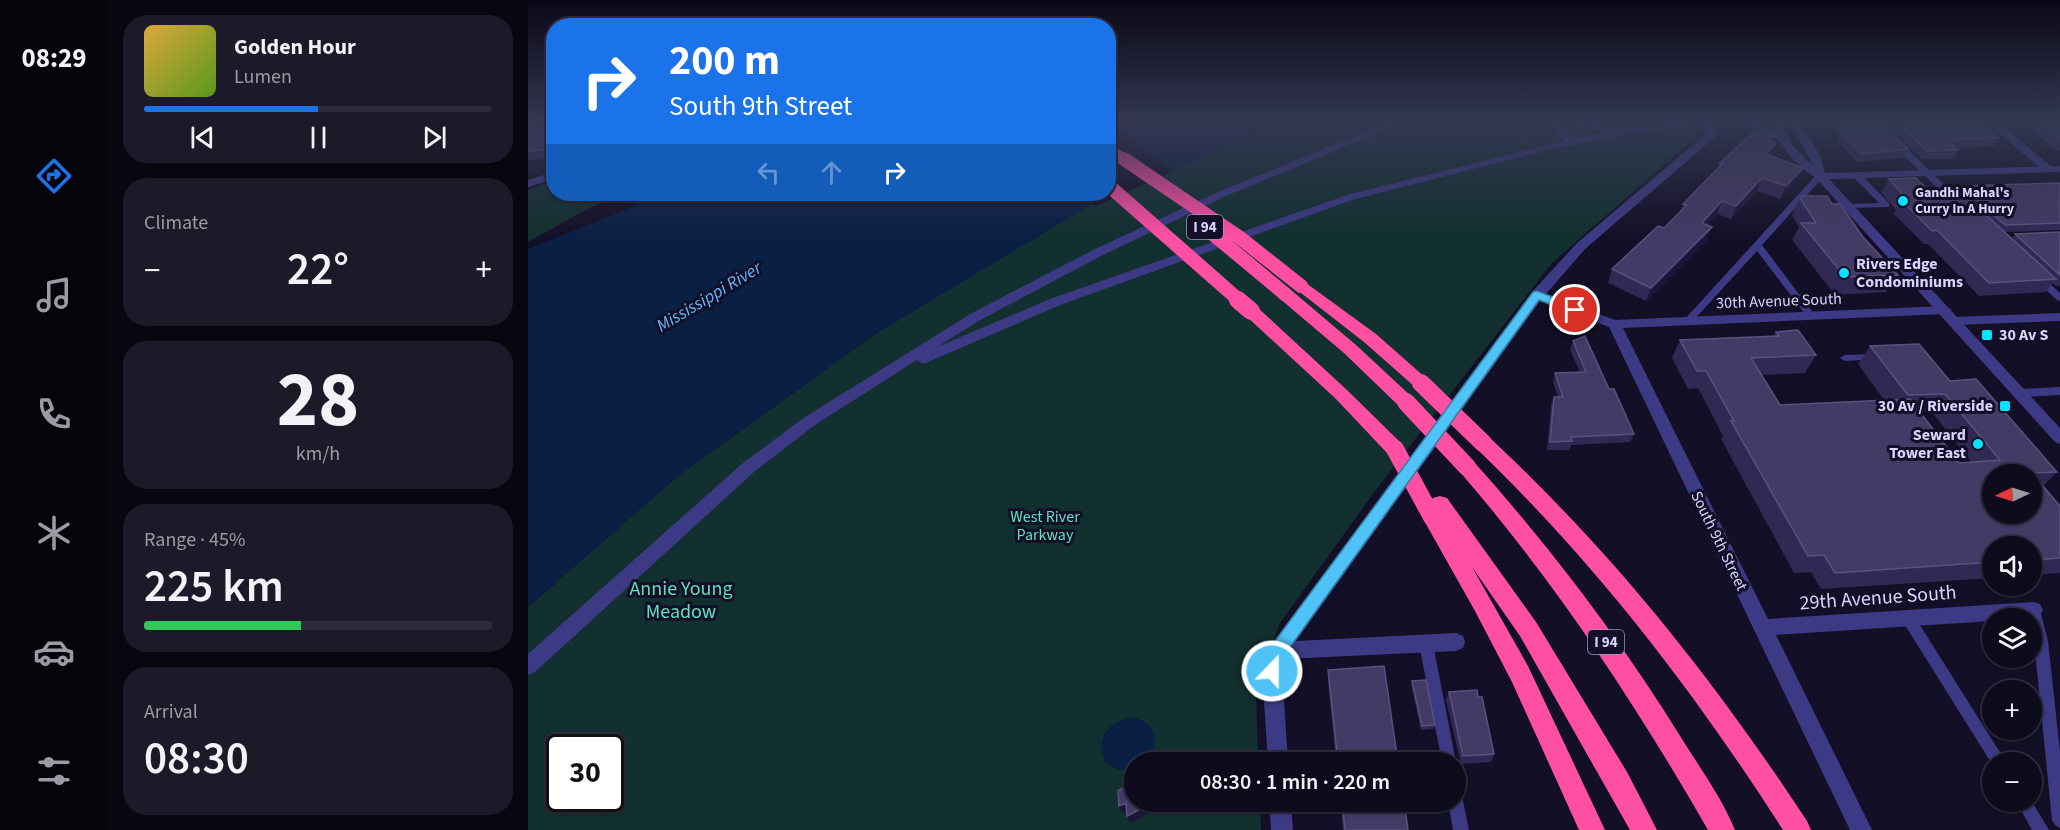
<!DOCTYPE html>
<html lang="en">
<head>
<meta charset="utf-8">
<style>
  :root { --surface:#0e0b1c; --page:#1c1929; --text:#f1f3f6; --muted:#9b9ba3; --line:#2e2b3b; --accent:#1a73e8 }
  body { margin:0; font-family:"Source Sans 3",sans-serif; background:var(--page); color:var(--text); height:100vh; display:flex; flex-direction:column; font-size:22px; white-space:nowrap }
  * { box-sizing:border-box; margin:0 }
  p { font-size:20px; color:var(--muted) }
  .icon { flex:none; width:33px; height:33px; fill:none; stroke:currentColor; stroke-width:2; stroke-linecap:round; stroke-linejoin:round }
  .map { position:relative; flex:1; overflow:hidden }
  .drawer { display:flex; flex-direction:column; gap:15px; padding:15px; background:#08060f; width:420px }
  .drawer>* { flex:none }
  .banner { position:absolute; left:18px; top:18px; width:570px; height:183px; border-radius:24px; box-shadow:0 2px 4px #0004,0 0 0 2px var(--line); background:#1a73e8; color:#fff; overflow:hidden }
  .needle { width:39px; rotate:266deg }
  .buttons { position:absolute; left:1454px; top:464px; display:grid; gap:12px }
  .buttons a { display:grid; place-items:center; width:60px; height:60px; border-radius:50%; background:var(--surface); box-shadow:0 2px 4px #0004,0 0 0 2px var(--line); font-size:30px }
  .speed { position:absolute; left:18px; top:734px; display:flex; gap:12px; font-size:30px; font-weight:700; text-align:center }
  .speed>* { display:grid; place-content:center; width:78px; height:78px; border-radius:50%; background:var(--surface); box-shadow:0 2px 4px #0004,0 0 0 2px var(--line); line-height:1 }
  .speed .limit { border:3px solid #111; border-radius:9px; background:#fff; color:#111 }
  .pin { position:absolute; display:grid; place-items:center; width:51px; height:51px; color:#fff; margin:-26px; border:3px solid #fff; border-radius:50%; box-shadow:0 2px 6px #0007 }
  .me { position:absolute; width:66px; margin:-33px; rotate:22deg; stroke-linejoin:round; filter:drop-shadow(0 0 4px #0008) }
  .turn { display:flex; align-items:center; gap:21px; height:126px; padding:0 24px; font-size:27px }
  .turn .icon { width:78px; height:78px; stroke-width:2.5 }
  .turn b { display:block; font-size:42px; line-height:51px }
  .lanes { display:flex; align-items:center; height:57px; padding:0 24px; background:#0003; justify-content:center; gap:30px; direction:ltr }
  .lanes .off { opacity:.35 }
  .big { font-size:45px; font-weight:600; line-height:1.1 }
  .drawer .widget { flex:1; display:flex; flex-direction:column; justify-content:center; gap:9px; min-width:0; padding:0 21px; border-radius:24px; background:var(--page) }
  .drawer .dial { align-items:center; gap:0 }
  .dial b { font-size:78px; line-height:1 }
  .song { display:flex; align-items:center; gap:18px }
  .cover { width:72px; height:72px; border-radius:9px; background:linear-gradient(135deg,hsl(40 70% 55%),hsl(90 70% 35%)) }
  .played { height:6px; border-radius:3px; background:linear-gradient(90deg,var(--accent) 50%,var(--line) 50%) }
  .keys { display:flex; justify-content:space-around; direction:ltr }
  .heat { display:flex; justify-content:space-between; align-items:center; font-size:33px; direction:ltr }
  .charge { height:9px; border-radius:4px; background:linear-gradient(90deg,#34c759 45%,var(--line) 0) }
  .trip { position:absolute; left:596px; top:752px; width:342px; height:60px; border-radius:30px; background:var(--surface); box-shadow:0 2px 4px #0004,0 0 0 2px var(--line); font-weight:600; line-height:60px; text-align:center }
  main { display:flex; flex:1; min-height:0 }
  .menu { display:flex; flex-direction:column; width:108px; justify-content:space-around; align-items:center; background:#06040b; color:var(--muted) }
  .menu .icon { width:42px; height:42px }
  .menu .active { color:var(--accent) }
  .menu b { font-size:27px; color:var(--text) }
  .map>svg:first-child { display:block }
  .green { fill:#12302f; fill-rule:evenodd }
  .water { fill:#0a1f44 }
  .pier { fill:#130f26 }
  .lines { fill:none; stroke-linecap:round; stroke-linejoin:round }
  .service { fill:#3d3a85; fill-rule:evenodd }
  .minor { fill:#3d3a85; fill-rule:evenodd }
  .tertiary { fill:#3d3a85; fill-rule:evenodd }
  .motorway { fill:#ff4fa3; fill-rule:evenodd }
  .motorway-bridge-far1 { stroke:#ff4fa3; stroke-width:14 }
  .motorway-bridge { stroke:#ff4fa3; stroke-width:18 }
  .wall { fill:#312854; fill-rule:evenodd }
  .shaded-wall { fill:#1d163a }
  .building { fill:#433a66; stroke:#5a527e; stroke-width:1.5; fill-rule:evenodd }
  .route { fill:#4fc3f7; stroke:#337fa1; stroke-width:1.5 }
  .poi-dot { fill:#00e5ff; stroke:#130f26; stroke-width:2 }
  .labels { text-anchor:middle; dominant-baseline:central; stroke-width:6; stroke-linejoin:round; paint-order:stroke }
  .far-poi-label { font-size:14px; font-weight:bold; fill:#d9d4ff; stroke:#130f26; text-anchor:start }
  .shield { fill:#130f26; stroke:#9e99be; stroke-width:1.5 }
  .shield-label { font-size:15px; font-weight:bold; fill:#d9d4ff }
  .poi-label { font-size:16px; font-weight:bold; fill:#d9d4ff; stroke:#130f26; text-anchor:start }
  .street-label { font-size:16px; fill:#d9d4ff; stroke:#130f26 }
  .park-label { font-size:16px; fill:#5fe0c0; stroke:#130f26 }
  .water-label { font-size:18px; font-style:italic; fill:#62b6ff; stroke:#130f26 }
  .near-park-label { font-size:20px; fill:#5fe0c0; stroke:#130f26 }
  .near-street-label { font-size:20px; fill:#d9d4ff; stroke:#130f26 }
</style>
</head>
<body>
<main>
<nav class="menu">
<b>08:29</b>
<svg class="icon active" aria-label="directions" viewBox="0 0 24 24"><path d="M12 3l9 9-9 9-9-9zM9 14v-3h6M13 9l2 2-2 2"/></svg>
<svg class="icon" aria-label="music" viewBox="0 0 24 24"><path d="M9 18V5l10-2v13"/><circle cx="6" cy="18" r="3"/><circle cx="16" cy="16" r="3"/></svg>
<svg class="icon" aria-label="phone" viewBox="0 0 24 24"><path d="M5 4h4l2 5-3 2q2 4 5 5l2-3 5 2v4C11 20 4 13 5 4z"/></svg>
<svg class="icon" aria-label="climate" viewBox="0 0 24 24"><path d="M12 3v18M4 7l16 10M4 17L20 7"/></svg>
<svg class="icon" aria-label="car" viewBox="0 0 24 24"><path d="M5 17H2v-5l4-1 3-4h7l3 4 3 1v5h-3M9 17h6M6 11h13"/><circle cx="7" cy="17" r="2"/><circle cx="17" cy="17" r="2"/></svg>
<svg class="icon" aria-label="filters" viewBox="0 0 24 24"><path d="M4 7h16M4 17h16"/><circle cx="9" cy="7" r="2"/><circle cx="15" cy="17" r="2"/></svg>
</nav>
<section class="drawer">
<div class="widget">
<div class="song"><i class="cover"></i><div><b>Golden Hour</b><p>Lumen</p></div></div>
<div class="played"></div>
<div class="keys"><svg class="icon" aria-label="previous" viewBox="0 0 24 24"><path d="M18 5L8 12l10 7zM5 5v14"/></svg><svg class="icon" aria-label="pause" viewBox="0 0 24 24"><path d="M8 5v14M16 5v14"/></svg><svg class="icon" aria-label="next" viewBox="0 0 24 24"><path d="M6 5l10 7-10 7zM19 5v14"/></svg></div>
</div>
<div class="widget"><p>Climate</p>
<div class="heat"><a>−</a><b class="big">22°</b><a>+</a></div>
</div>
<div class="widget dial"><b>28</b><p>km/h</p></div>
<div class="widget"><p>Range · 45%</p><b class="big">225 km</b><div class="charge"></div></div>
<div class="widget"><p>Arrival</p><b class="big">08:30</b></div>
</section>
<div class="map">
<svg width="1532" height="830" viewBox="0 0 1532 830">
  <rect width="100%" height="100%" fill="#130f26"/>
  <path class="green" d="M756 121H1186L1024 263 847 491 752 623 728 686 730 762H606V801H732L733 830H0V607L150 476 347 334 563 204ZM32 747H82V798H32Z
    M25 181 26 194H99L63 207 0 242V190Z"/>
  <path class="water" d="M581 121H756L564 204 347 334 150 476 0 607V249L137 194H580Z
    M601 717C628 720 635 743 617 762H606V769L590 770 577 762C567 741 579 723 601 717Z"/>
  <path class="pier" d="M581 122 644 172 567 206 554 194H580Z"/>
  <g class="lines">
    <path class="service" d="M1366 142H1372L1436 204V208H1430L1366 146Z
      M1289 174H1295L1296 176 1234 245 1286 314 1288 316 1286 318H1280L1229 251 1163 323H1157L1155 321 1157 319Z
      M1326 174H1332L1361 203V207L1318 208V204H1321L1351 203 1326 178Z
      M1510 275 1513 276 1532 293V301L1529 300 1507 280V276Z
      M1347 354 1350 355 1352 357 1350 359 1317 361 1312 358 1317 355Z
      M1532 387V395L1492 397 1487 393 1492 389Z
      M1506 604 1511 606 1512 610 1520 641 1532 752V828L1527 825 1524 820 1506 641 1503 618H1501L1500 610 1501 606Z
      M1380 612 1385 614 1478 762H1464V764L1375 622 1374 618 1375 614Z
      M898 638 903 640 905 644 928 762 927 765V762H914L891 644 893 640Z
      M927 789 932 791 934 796 941 830H925L920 801H927Z
      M1503 800 1521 830H1504L1488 801Z"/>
    <path class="minor" d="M864 121H878L698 196 575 255 454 319 409 347 522 299 819 195 1036 141 1016 121H1027L1046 138 1079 132 1066 131 1035 121 1082 126 1086 127V130L1159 121H1228L1260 139 1251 141 1225 127 1186 124 1190 131 1187 137 1057 249 1018 294 1087 320 1417 306 1424 310 1417 314 1095 328 1240 619 1506 602 1512 604 1515 610 1512 616 1506 618H1464V621L1248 635 1344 830H1322L1081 327 1012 301 768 641 928 633 935 636 937 642 935 648 928 651 757 659 754 671 760 762H740L734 671 743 645 1004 292 1049 243 1179 133 1180 131 1176 125 1103 133 1020 150 827 199 532 305 400 362 395 364 389 360 287 425 227 471 7 672 0 675V654L215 463 277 417 444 313 567 249 690 192Z
      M1468 121H1478L1475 126 1525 168V172H1517L1466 129 1465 127Z
      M1532 313V321L1427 325 1420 321 1427 317Z
      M741 801H763L765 830H743Z"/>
    <path class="tertiary" d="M1243 121H1253L1264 145 1285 166 1262 121H1272L1292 156 1297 173 1532 166V172L1301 179 1532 428V444L1527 442 1288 178C1266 164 1251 146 1243 121Z
      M26 172V179L0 187V180Z"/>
    <path class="motorway" d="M580 142 601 156 602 159 601 162H591L580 153Z
      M773 281 778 283 848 334 899 379 902 383 899 387H887L836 342 768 289 765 286Z
      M757 289 763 290 828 345 884 397 887 402 884 407 878 408 872 407 816 353 751 298 749 294 751 290Z
      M723 306 729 307 820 391 874 444 876 449 874 454 867 456 860 454 808 399 717 315 715 311 717 307Z
      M955 436 962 438C1088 556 1184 677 1279 821L1283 830H1255C1164 688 1069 565 948 448L946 443 948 438Z
      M939 460 946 462C1023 548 1093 640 1154 739 1172 768 1194 798 1207 830H1180C1107 703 1028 583 932 472L929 467 932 462Z
      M912 496 919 498 1008 622 1099 772 1129 830H1102L992 636 944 567 1000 666 1077 830H1051L984 682 947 611 894 517 897 511 905 509 902 504 905 498Z"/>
    <path class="motorway-bridge-far1" d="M596 159 711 237 773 286
      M580 185 712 301
      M673 224 757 294"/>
    <path class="motorway-bridge" d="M710 300 723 311
      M893 383 955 443
      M878 402 939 467
      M867 449 904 517"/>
  </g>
  <path class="wall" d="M0 121 24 159 0 160Z
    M1299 121H1351L1380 149 1375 158 1329 162 1309 141 1311 136Z
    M1354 121H1437L1436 123 1471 138 1466 146 1427 148 1430 150 1425 159H1394Z
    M1507 121H1532V150H1528L1504 131Z
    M1241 141 1242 155 1275 168 1268 180 1252 199 1229 191 1203 219 1189 214 1179 225V240L1118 301 1080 283 1084 269 1136 228 1152 212 1155 204 1189 169 1192 163Z
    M1361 179 1407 197 1424 198 1432 196 1429 194 1434 186 1532 183V230L1477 232 1484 238 1487 234 1532 232V286H1528L1525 283 1517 292 1451 296 1400 244H1396L1366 214 1368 210 1353 192Z
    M1272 198 1304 204 1335 237 1370 275 1358 292 1307 295 1264 240 1271 227 1264 215Z
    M1248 332 1288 355 1277 373 1233 375 1252 405 1356 400 1330 364 1342 346 1422 381 1529 472 1515 486 1532 506V573L1503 575V546H1464V578L1293 589 1283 572 1266 573 1193 439 1195 436 1170 388 1160 389 1144 358 1152 340 1245 336ZM1403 411 1443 462 1431 463 1392 412Z
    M1045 341 1081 389 1106 434 1102 442 1043 445 1041 450H1019L1023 405 1026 397H1030L1025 382 1027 373 1052 372 1042 350Z
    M800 670 870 762H808L800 680Z
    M884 681 907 725 905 729 893 730 883 685Z
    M921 692 966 754 963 762 933 764 918 700Z
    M812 801H876L880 830H815Z"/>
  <path class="shaded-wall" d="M26 141V158L24 159 17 150Z
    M1248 143 1242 156 1238 154Z
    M1275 168 1268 180 1252 199 1258 186Z
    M1234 178 1229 191 1203 219 1208 206Z
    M1194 201 1189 214 1169 236 1174 223Z
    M1184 227 1179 240 1118 301 1123 288Z
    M628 801H643L602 823 599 816Z
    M598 803 601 811 594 813 591 806Z"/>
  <path class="building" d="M0 121H26V141L17 150 0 151Z
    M1310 121H1351L1380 149 1333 154 1313 133 1320 132Z
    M1368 121H1437L1436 123H1454L1471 138 1418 140 1430 150 1399 151Z
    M1510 121H1532V139L1509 122Z
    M1226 131 1243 137 1239 140 1248 143 1238 154 1275 168 1258 186 1234 178 1208 206 1194 201 1174 223 1184 227 1123 288 1084 269 1130 226 1136 228 1159 205 1155 204 1195 163H1192Z
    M1388 178 1407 197 1424 198 1437 196 1528 279 1461 283 1409 230 1404 231 1374 201 1379 200 1361 179Z
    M1532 183V223L1477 225 1434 186Z
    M1274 196H1299L1304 204H1312L1335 237 1370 275 1317 277 1273 223H1288L1272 198Z
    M1532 232V275L1487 234Z
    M1270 330 1288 355 1223 358 1252 405 1382 399 1431 463 1472 460 1417 394 1380 395 1342 346 1391 344 1422 381 1448 379 1529 472 1504 473 1532 506V558L1503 560V546H1464V562L1307 573 1296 555 1280 556 1203 421H1206L1178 371H1169L1152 340 1251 336 1248 332ZM1464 474H1503V513H1464Z
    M1057 336 1081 389H1086L1106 434 1043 437 1044 441 1022 442 1026 397H1035L1027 373 1058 372 1045 341Z
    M856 666 870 762H810L800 670Z
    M898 680 907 725 894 726 884 681Z
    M949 690 950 697H954L966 754 935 756 921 692Z
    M606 781V801H628L599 816 598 803 591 806 590 791Z
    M814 801H876L880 830H817Z"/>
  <linearGradient id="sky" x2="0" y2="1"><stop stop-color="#0a0815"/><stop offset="0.51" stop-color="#333752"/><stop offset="1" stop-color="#333752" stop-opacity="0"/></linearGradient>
  <rect width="1532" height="237" fill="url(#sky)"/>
  <path class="route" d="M1009 291 1052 307 1053 310 1047 314 1011 300 757 654 750 677 744 679 738 677 735 671 744 645 1005 292Z"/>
  <g class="poi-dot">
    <circle cx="1375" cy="201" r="6"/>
    <circle cx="1316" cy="273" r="6"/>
    <rect x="1453" y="329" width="12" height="12" rx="3"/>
    <rect x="1471" y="400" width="12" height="12" rx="3"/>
    <circle cx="1450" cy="444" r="6"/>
  </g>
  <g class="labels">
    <g class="far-poi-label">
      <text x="1387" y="193">Gandhi Mahal's<tspan x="1387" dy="16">Curry In A Hurry</tspan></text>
    </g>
    <g class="shield">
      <rect x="659" y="215" width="36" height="24" rx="4.5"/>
      <rect x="1060" y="630" width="36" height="24" rx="4.5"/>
    </g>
    <g class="shield-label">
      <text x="677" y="227">I 94</text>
      <text x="1078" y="642">I 94</text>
    </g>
    <g class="poi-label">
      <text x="1328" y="264">Rivers Edge<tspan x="1328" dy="18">Condominiums</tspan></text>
      <text x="1471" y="335">30 Av S</text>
      <text x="1465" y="406" text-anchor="end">30 Av / Riverside</text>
      <text x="1438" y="435" text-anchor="end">Seward<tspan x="1438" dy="18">Tower East</tspan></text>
    </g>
    <g class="street-label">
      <text transform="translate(1251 301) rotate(-2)">30th Avenue South</text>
      <text transform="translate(1191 541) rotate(64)">South 9th Street</text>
    </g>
    <g class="park-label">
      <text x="517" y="517">West River<tspan x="517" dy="18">Parkway</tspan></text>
    </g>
    <g class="water-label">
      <text transform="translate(181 297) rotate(-31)">Mississippi River</text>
    </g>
    <g class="near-park-label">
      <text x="153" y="589">Annie Young<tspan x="153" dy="23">Meadow</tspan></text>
    </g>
    <g class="near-street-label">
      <text transform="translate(1350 598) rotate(-4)">29th Avenue South</text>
    </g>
  </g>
</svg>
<div class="buttons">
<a><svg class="needle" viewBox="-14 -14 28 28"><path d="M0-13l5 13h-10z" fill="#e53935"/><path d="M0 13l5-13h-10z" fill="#9b9ba3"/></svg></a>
<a><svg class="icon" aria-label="sound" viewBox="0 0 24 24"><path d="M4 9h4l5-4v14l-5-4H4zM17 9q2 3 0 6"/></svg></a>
<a><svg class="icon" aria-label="layers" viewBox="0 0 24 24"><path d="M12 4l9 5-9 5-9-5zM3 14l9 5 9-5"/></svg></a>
<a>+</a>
<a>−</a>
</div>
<div class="speed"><div class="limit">30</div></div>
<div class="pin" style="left:1047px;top:310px;background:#d93025"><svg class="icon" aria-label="arrive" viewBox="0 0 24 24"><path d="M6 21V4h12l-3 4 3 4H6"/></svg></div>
<svg class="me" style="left:744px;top:671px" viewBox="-20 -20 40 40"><circle r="17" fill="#4fc3f7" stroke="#fff" stroke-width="3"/><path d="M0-11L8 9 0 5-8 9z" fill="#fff"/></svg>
<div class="trip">08:30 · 1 min · 220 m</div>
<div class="banner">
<div class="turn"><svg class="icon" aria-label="right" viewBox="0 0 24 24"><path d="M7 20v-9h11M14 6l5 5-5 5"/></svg><div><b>200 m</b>South 9th Street</div></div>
<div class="lanes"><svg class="icon off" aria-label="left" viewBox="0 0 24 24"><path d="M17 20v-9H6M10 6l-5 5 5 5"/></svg><svg class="icon off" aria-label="ahead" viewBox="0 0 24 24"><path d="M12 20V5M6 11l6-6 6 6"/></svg><svg class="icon" aria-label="right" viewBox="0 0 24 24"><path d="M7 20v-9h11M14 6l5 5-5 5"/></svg></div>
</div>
</div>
</main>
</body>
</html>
